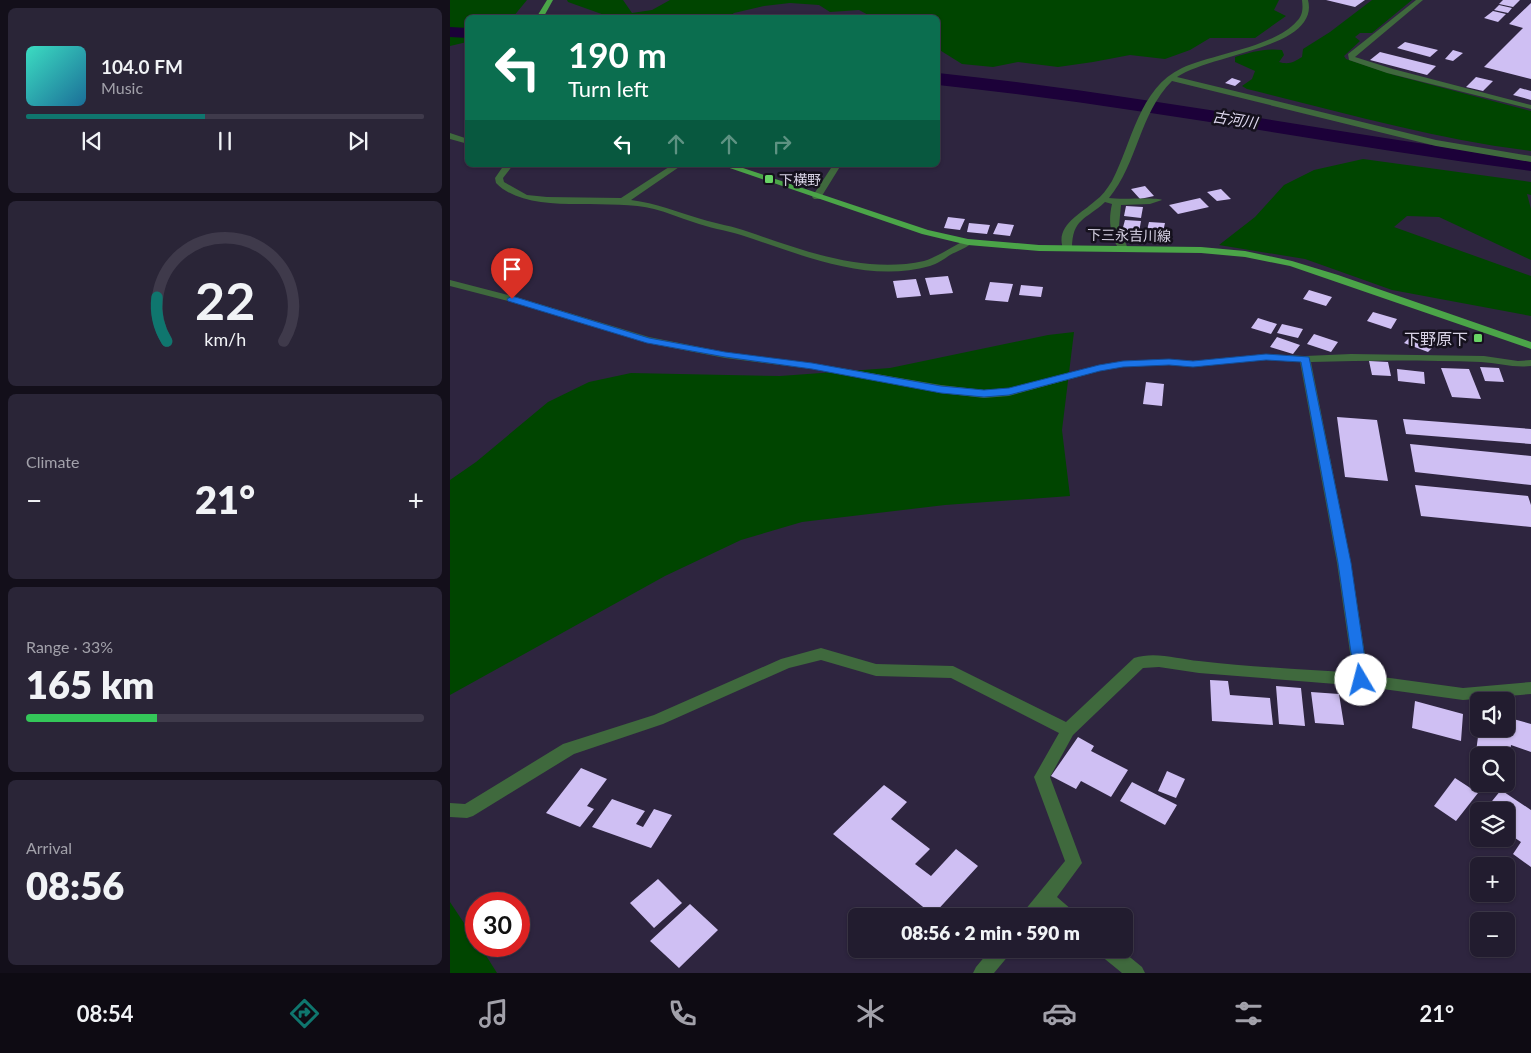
<!DOCTYPE html>
<html lang="en">
<head>
<meta charset="utf-8">
<style>
  :root { --surface:#221c2f; --page:#2a2537; --text:#f1f3f6; --muted:#a2a1aa; --line:#3f3a4b; --accent:#0f766e }
  body { margin:0; font-family:Lato,"Noto Sans JP",sans-serif; background:var(--page); color:var(--text); height:100vh; display:flex; flex-direction:column; font-size:19px; white-space:nowrap }
  * { box-sizing:border-box; margin:0 }
  p { font-size:16px; color:var(--muted) }
  .icon { flex:none; width:28px; height:28px; fill:none; stroke:currentColor; stroke-width:2; stroke-linecap:round; stroke-linejoin:round }
  .map { position:relative; flex:1; overflow:hidden }
  .sheet { display:flex; flex-direction:column; gap:8px; padding:8px; background:#130f1a; width:450px }
  .sheet>* { flex:none }
  .guide { position:absolute; left:15px; top:15px; width:475px; height:152px; border-radius:8px; box-shadow:0 1px 4px #0004,0 0 0 1px var(--line); background:#0b6e4f; color:#fff; overflow:hidden }
  .fabs { position:absolute; left:1020px; top:692px; display:grid; gap:10px }
  .fabs a { display:grid; place-items:center; width:45px; height:45px; border-radius:8px; background:var(--surface); box-shadow:0 1px 4px #0004,0 0 0 1px var(--line); font-size:25px }
  .speed { position:absolute; left:15px; top:892px; display:flex; gap:10px; font-size:25px; font-weight:700; text-align:center }
  .speed>* { display:grid; place-content:center; width:65px; height:65px; border-radius:50%; background:var(--surface); box-shadow:0 1px 4px #0004,0 0 0 1px var(--line); line-height:1 }
  .speed .limit { border:8px solid #d22; background:#fff; color:#111 }
  .pin { position:absolute; display:grid; place-items:center; width:42px; height:42px; color:#fff; margin:-51px -21px; border-radius:50% 50% 50% 0; rotate:-45deg; box-shadow:0 0 5px #0007 }
  .pin .icon { rotate:45deg }
  .me { position:absolute; width:55px; margin:-28px; rotate:352deg; stroke-linejoin:round; filter:drop-shadow(0 0 4px #0008) }
  .turn { display:flex; align-items:center; gap:18px; height:105px; padding:0 20px; font-size:22px }
  .turn .icon { width:65px; height:65px; stroke-width:2.5 }
  .turn b { display:block; font-size:35px; line-height:42px }
  .lanes { display:flex; align-items:center; height:48px; padding:0 20px; background:#0003; justify-content:center; gap:25px; direction:ltr }
  .lanes .off { opacity:.35 }
  .big { font-size:38px; font-weight:800; line-height:1.1 }
  .sheet .widget { flex:1; display:flex; flex-direction:column; justify-content:center; gap:8px; min-width:0; padding:0 18px; border-radius:8px; background:var(--page) }
  .sheet .dial { align-items:center; gap:0 }
  .dial svg { height:130px; overflow:visible; fill:none; stroke:var(--line); stroke-width:7; stroke-linecap:round; text-anchor:middle }
  .dial text { fill:var(--text); stroke:none }
  .song { display:flex; align-items:center; gap:15px }
  .cover { width:60px; height:60px; border-radius:8px; background:linear-gradient(135deg,hsl(170 70% 55%),hsl(200 70% 35%)) }
  .played { height:5px; border-radius:2px; background:linear-gradient(90deg,var(--accent) 45%,var(--line) 45%) }
  .keys { display:flex; justify-content:space-around; direction:ltr }
  .heat { display:flex; justify-content:space-between; align-items:center; font-size:28px; direction:ltr }
  .charge { height:8px; border-radius:4px; background:linear-gradient(90deg,#34c759 33%,var(--line) 0) }
  .trip { position:absolute; left:398px; top:908px; width:285px; height:50px; border-radius:8px; background:var(--surface); box-shadow:0 1px 4px #0004,0 0 0 1px var(--line); font-weight:800; line-height:50px; text-align:center }
  .tabs { display:flex; height:80px; justify-content:space-around; align-items:center; background:#0e0b13; color:var(--muted) }
  .tabs .icon { width:35px; height:35px }
  .tabs .current { color:var(--accent) }
  .tabs b { font-size:22px; color:var(--text) }
  main { display:flex; flex:1; min-height:0 }
  .map>svg:first-child { display:block }
  .green { fill:#004500 }
  .lines { fill:none; stroke-linecap:round; stroke-linejoin:round }
  .river { fill:#1c0139; fill-rule:evenodd }
  .building { fill:#cfbff3 }
  .minor { fill:#3f693d; fill-rule:evenodd }
  .major { fill:#4ba548; fill-rule:evenodd }
  .route { fill:#1a73e8; stroke:#114b97 }
  .poi-dot { fill:#68d465; stroke:#15111d; stroke-width:2 }
  .labels { text-anchor:middle; dominant-baseline:central; stroke-width:5; stroke-linejoin:round; paint-order:stroke }
  .far-poi-label { font-size:14px; fill:#d8d3e5; stroke:#15111d; text-anchor:start }
  .far-street-label { font-size:14px; fill:#d8d3e5; stroke:#15111d }
  .far-water-label { font-size:15px; font-style:italic; fill:#ded7ee; stroke:#15111d }
  .poi-label { font-size:16px; fill:#d8d3e5; stroke:#15111d; text-anchor:end }
</style>
</head>
<body>
<main>
<section class="sheet">
<div class="widget">
<div class="song"><i class="cover"></i><div><b>104.0 FM</b><p>Music</p></div></div>
<div class="played"></div>
<div class="keys"><svg class="icon" aria-label="previous" viewBox="0 0 24 24"><path d="M18 5L8 12l10 7zM5 5v14"/></svg><svg class="icon" aria-label="pause" viewBox="0 0 24 24"><path d="M8 5v14M16 5v14"/></svg><svg class="icon" aria-label="next" viewBox="0 0 24 24"><path d="M6 5l10 7-10 7zM19 5v14"/></svg></div>
</div>
<div class="widget dial"><svg viewBox="0 0 100 80">
<path d="M14 69A42 42 0 1 1 86 69"/>
<path d="M14 69A42 42 0 0 1 8 42" stroke="#0f766e"/>
<text x="50" y="56" font-size="32" font-weight="700">22</text>
<text x="50" y="72" font-size="11">km/h</text>
</svg></div>
<div class="widget"><p>Climate</p>
<div class="heat"><a>−</a><b class="big">21°</b><a>+</a></div>
</div>
<div class="widget"><p>Range · 33%</p><b class="big">165 km</b><div class="charge"></div></div>
<div class="widget"><p>Arrival</p><b class="big">08:56</b></div>
</section>
<div class="map">
<svg width="1081" height="973" viewBox="0 0 1081 973">
  <rect width="100%" height="100%" fill="#2e253f"/>
  <path class="green" d="M0 0H77L63 17 18 18 17 42 0 46Z
    M117 0H173L182 13 202 10 220 0H829L824 10 836 16 805 38H760L740 50 715 59 680 55 643 62 608 67 568 62 543 67 512 64 488 49V18L422 17 409 10 380 12 369 5 340 3 314 6 284 13 279 17H160L118 2Z
    M922 0H962L922 33H910L905 37 910 41 894 56 896 59 944 75 1081 111V151C985 139 891 112 797 89L792 86 802 79 805 71 785 62V57C801 52 816 48 832 50L834 55 829 62C839 65 844 62 852 57L853 49 880 32Z
    M913 159 1081 182V195L1077 194 1081 209V260L989 217 957 216 944 227 1081 276V316L942 290 855 259 769 245 805 217 834 185 864 170Z
    M624 332 612 430 620 496 495 505 352 522 291 540 215 576 0 695V480L26 462 98 402 139 382 181 373 330 376 440 368 598 335Z
    M0 902 26 941V946H30L47 973H0Z"/>
  <g class="lines">
    <path class="river" d="M0 27 18 28V38L0 37Z
      M488 73C687 94 883 133 1081 159V171C883 145 687 106 488 85Z"/>
  </g>
  <path class="building" d="M876 0H915L905 7Z
    M1053 0H1070L1063 7 1049 4Z
    M1081 3V79L1034 67 1073 28 1059 24Z
    M1049 5 1062 8 1058 13 1044 10Z
    M1043 11 1056 14 1048 22 1034 18Z
    M955 42 988 50 980 57 947 48Z
    M1003 50 1013 53 1003 61 995 59Z
    M930 52 986 66 977 75 920 60Z
    M1026 77 1043 81 1033 91 1016 87Z
    M782 78 791 81 785 86 775 83Z
    M1070 88 1081 91V100L1063 95Z
    M695 186 704 196 690 199 681 189Z
    M771 189 781 199 767 201 757 192Z
    M750 198 759 207 728 214 719 205Z
    M676 206 693 207 691 218 674 216Z
    M498 217 515 219 510 230 494 228Z
    M675 220 691 221 689 232 672 231Z
    M699 222 715 223 713 232 697 230Z
    M519 223 540 225 537 234 517 232Z
    M548 223 564 225 560 236 543 234Z
    M498 276 503 293 480 295 475 278Z
    M466 279 471 296 447 298 443 281Z
    M540 282 563 284 558 302 535 300Z
    M571 285 593 287 591 297 569 295Z
    M859 290 882 297 876 306 853 299Z
    M923 312 947 319 941 329 917 321Z
    M808 318 827 324 821 334 801 328Z
    M832 324 853 329 848 338 827 333Z
    M864 334 888 342 881 352 857 344Z
    M963 334 986 344 978 352 954 343Z
    M827 337 850 345 843 354 820 347Z
    M919 361 938 362 941 376 922 375Z
    M1030 367 1049 368 1054 382 1035 381Z
    M991 368 1019 369 1031 399 1002 397Z
    M947 369 974 372 975 384 948 381Z
    M696 382 714 384 712 406 693 404Z
    M887 417 927 420 938 481 895 477Z
    M953 419 1081 429V444L956 434Z
    M960 444 1081 456V485L965 472Z
    M965 485 1078 496 1081 505V527L971 516Z
    M760 680 778 681 780 695 820 698 823 725 762 721Z
    M826 686 851 688 855 726 829 724Z
    M861 692 889 694 894 725 865 723Z
    M965 701 1013 714 1011 741 962 728Z
    M1056 717 1081 724V752L1061 745 1059 762 1056 761V756H1039L1026 752 1029 729H1056Z
    M628 737 644 746 641 751 678 770 661 797 631 781 626 789 601 776Z
    M131 768 157 779 137 806 144 809 130 827 96 813Z
    M717 771 735 779 726 798 708 791Z
    M1005 778 1028 793 1006 821 984 806Z
    M682 782 727 805 715 825 670 801Z
    M434 785 457 802 441 819 480 849 465 864 481 876 506 849 528 866 483 915 383 834Z
    M1051 790 1081 810V867L1063 854 1071 842 1056 832V811H1034Z
    M162 799 195 811 186 824 193 827 204 809 222 815 201 848 142 827Z
    M208 879 232 903 204 928 180 903Z
    M240 904 268 930 229 968 200 941Z"/>
  <g class="lines">
    <path class="minor" d="M852 0H858C860 8 859 15 854 22 835 50 758 57 727 77L986 140 1081 156V162L986 146 722 81C689 114 688 163 659 198 670 200 707 197 712 200L700 204 671 205 669 226 678 249 676 251H670C660 236 658 221 662 204L655 202C636 220 622 218 622 249L620 251H614C603 226 631 214 645 201 652 196 657 189 662 181 682 143 689 88 732 68 763 54 825 47 847 21 853 15 853 8 852 0Z
      M966 0H973L905 57 943 69 1081 105V109L937 73 899 60 898 54Z
      M0 133 18 139V144L0 139Z
      M54 165H63L53 178 54 182 77 195 97 197 171 198 222 165H232L181 200C206 203 227 212 251 219 267 224 283 226 299 232 354 251 415 274 474 261 487 257 502 247 515 240H521L523 242C517 248 507 251 500 255 494 259 487 264 480 266 416 284 350 254 291 235 275 230 259 228 243 222 230 218 217 212 204 209 158 197 79 217 46 183L45 178Z
      M383 165H391L370 199H364L362 197Z
      M0 280 66 297 199 337 275 352 362 363 491 385 534 390 559 388 649 365 673 361 719 359 743 361 816 354 855 356 901 354 1034 356 1068 361 1081 360V366C1064 368 1048 363 1031 362 975 360 918 360 861 362L901 563 918 675 1013 688 1081 682V694L1013 700 911 686 749 673 709 667 693 668 623 735 600 777 632 863 607 897 622 910 625 916H603L596 910 592 916H572L575 910 615 861 584 777 609 733 501 678 426 676 371 660 339 668 213 724 124 754 23 816 17 818 0 817V803L15 804 113 744 204 715 331 659 371 648 426 664 503 666 616 722 684 658C705 651 728 659 749 661 800 667 851 669 903 673L887 563 850 362 816 360 743 367 719 365 673 367 650 371 559 396 534 398 491 393 362 369 275 358 197 343 58 301 0 286Z
      M541 949H562L559 955 544 973H523L526 967Z
      M647 949H670L692 967 695 973H672L650 955Z"/>
    <path class="major" d="M97 0H103L93 18H86Z
      M271 165H284L478 230 518 239 589 245 751 247 795 251 842 261 888 275 1081 342V349L840 266 795 257 751 253 589 251 518 245 472 234Z"/>
  </g>
  <path class="route" d="M62 296 199 338 275 352 362 363 491 386 534 390 559 388 649 365 673 361 719 359 743 361 816 354 859 357 901 563 918 680 916 684 911 686 907 684 905 680 888 563 851 362 816 360 743 367 719 365 673 367 650 371 559 395 534 397 491 393 362 369 275 357 197 343 58 301 57 299Z"/>
  <g class="poi-dot">
    <rect x="314" y="174" width="10" height="10" rx="2.5"/>
    <rect x="1023" y="333" width="10" height="10" rx="2.5"/>
  </g>
  <g class="labels">
    <g class="far-poi-label">
      <text x="329" y="179">下横野</text>
    </g>
    <g class="far-street-label">
      <text transform="translate(679 235) rotate(1)">下三永吉川線</text>
    </g>
    <g class="far-water-label">
      <text transform="translate(785 119) rotate(9)">古河川</text>
    </g>
    <g class="poi-label">
      <text x="1018" y="338">下野原下</text>
    </g>
  </g>
</svg>
<div class="fabs">
<a><svg class="icon" aria-label="sound" viewBox="0 0 24 24"><path d="M4 9h4l5-4v14l-5-4H4zM17 9q2 3 0 6"/></svg></a>
<a><svg class="icon" aria-label="search" viewBox="0 0 24 24"><circle cx="10" cy="10" r="6"/><path d="M15 15l6 6"/></svg></a>
<a><svg class="icon" aria-label="layers" viewBox="0 0 24 24"><path d="M12 4l9 5-9 5-9-5zM3 14l9 5 9-5"/></svg></a>
<a>+</a>
<a>−</a>
</div>
<div class="speed"><div class="limit">30</div></div>
<div class="pin" style="left:62px;top:299px;background:#d93025"><svg class="icon" aria-label="arrive" viewBox="0 0 24 24"><path d="M6 21V4h12l-3 4 3 4H6"/></svg></div>
<svg class="me" style="left:911px;top:680px" viewBox="-20 -20 40 40"><circle r="19" fill="#fff"/><path d="M0-13L10 11 0 6-10 11z" fill="#1a73e8"/></svg>
<div class="trip">08:56 · 2 min · 590 m</div>
<div class="guide">
<div class="turn"><svg class="icon" aria-label="left" viewBox="0 0 24 24"><path d="M17 20v-9H6M10 6l-5 5 5 5"/></svg><div><b>190 m</b>Turn left</div></div>
<div class="lanes"><svg class="icon" aria-label="left" viewBox="0 0 24 24"><path d="M17 20v-9H6M10 6l-5 5 5 5"/></svg><svg class="icon off" aria-label="ahead" viewBox="0 0 24 24"><path d="M12 20V5M6 11l6-6 6 6"/></svg><svg class="icon off" aria-label="ahead" viewBox="0 0 24 24"><path d="M12 20V5M6 11l6-6 6 6"/></svg><svg class="icon off" aria-label="right" viewBox="0 0 24 24"><path d="M7 20v-9h11M14 6l5 5-5 5"/></svg></div>
</div>
</div>
</main>
<nav class="tabs">
<b>08:54</b>
<svg class="icon current" aria-label="directions" viewBox="0 0 24 24"><path d="M12 3l9 9-9 9-9-9zM9 14v-3h6M13 9l2 2-2 2"/></svg>
<svg class="icon" aria-label="music" viewBox="0 0 24 24"><path d="M9 18V5l10-2v13"/><circle cx="6" cy="18" r="3"/><circle cx="16" cy="16" r="3"/></svg>
<svg class="icon" aria-label="phone" viewBox="0 0 24 24"><path d="M5 4h4l2 5-3 2q2 4 5 5l2-3 5 2v4C11 20 4 13 5 4z"/></svg>
<svg class="icon" aria-label="climate" viewBox="0 0 24 24"><path d="M12 3v18M4 7l16 10M4 17L20 7"/></svg>
<svg class="icon" aria-label="car" viewBox="0 0 24 24"><path d="M5 17H2v-5l4-1 3-4h7l3 4 3 1v5h-3M9 17h6M6 11h13"/><circle cx="7" cy="17" r="2"/><circle cx="17" cy="17" r="2"/></svg>
<svg class="icon" aria-label="filters" viewBox="0 0 24 24"><path d="M4 7h16M4 17h16"/><circle cx="9" cy="7" r="2"/><circle cx="15" cy="17" r="2"/></svg>
<b>21°</b>
</nav>
</body>
</html>
